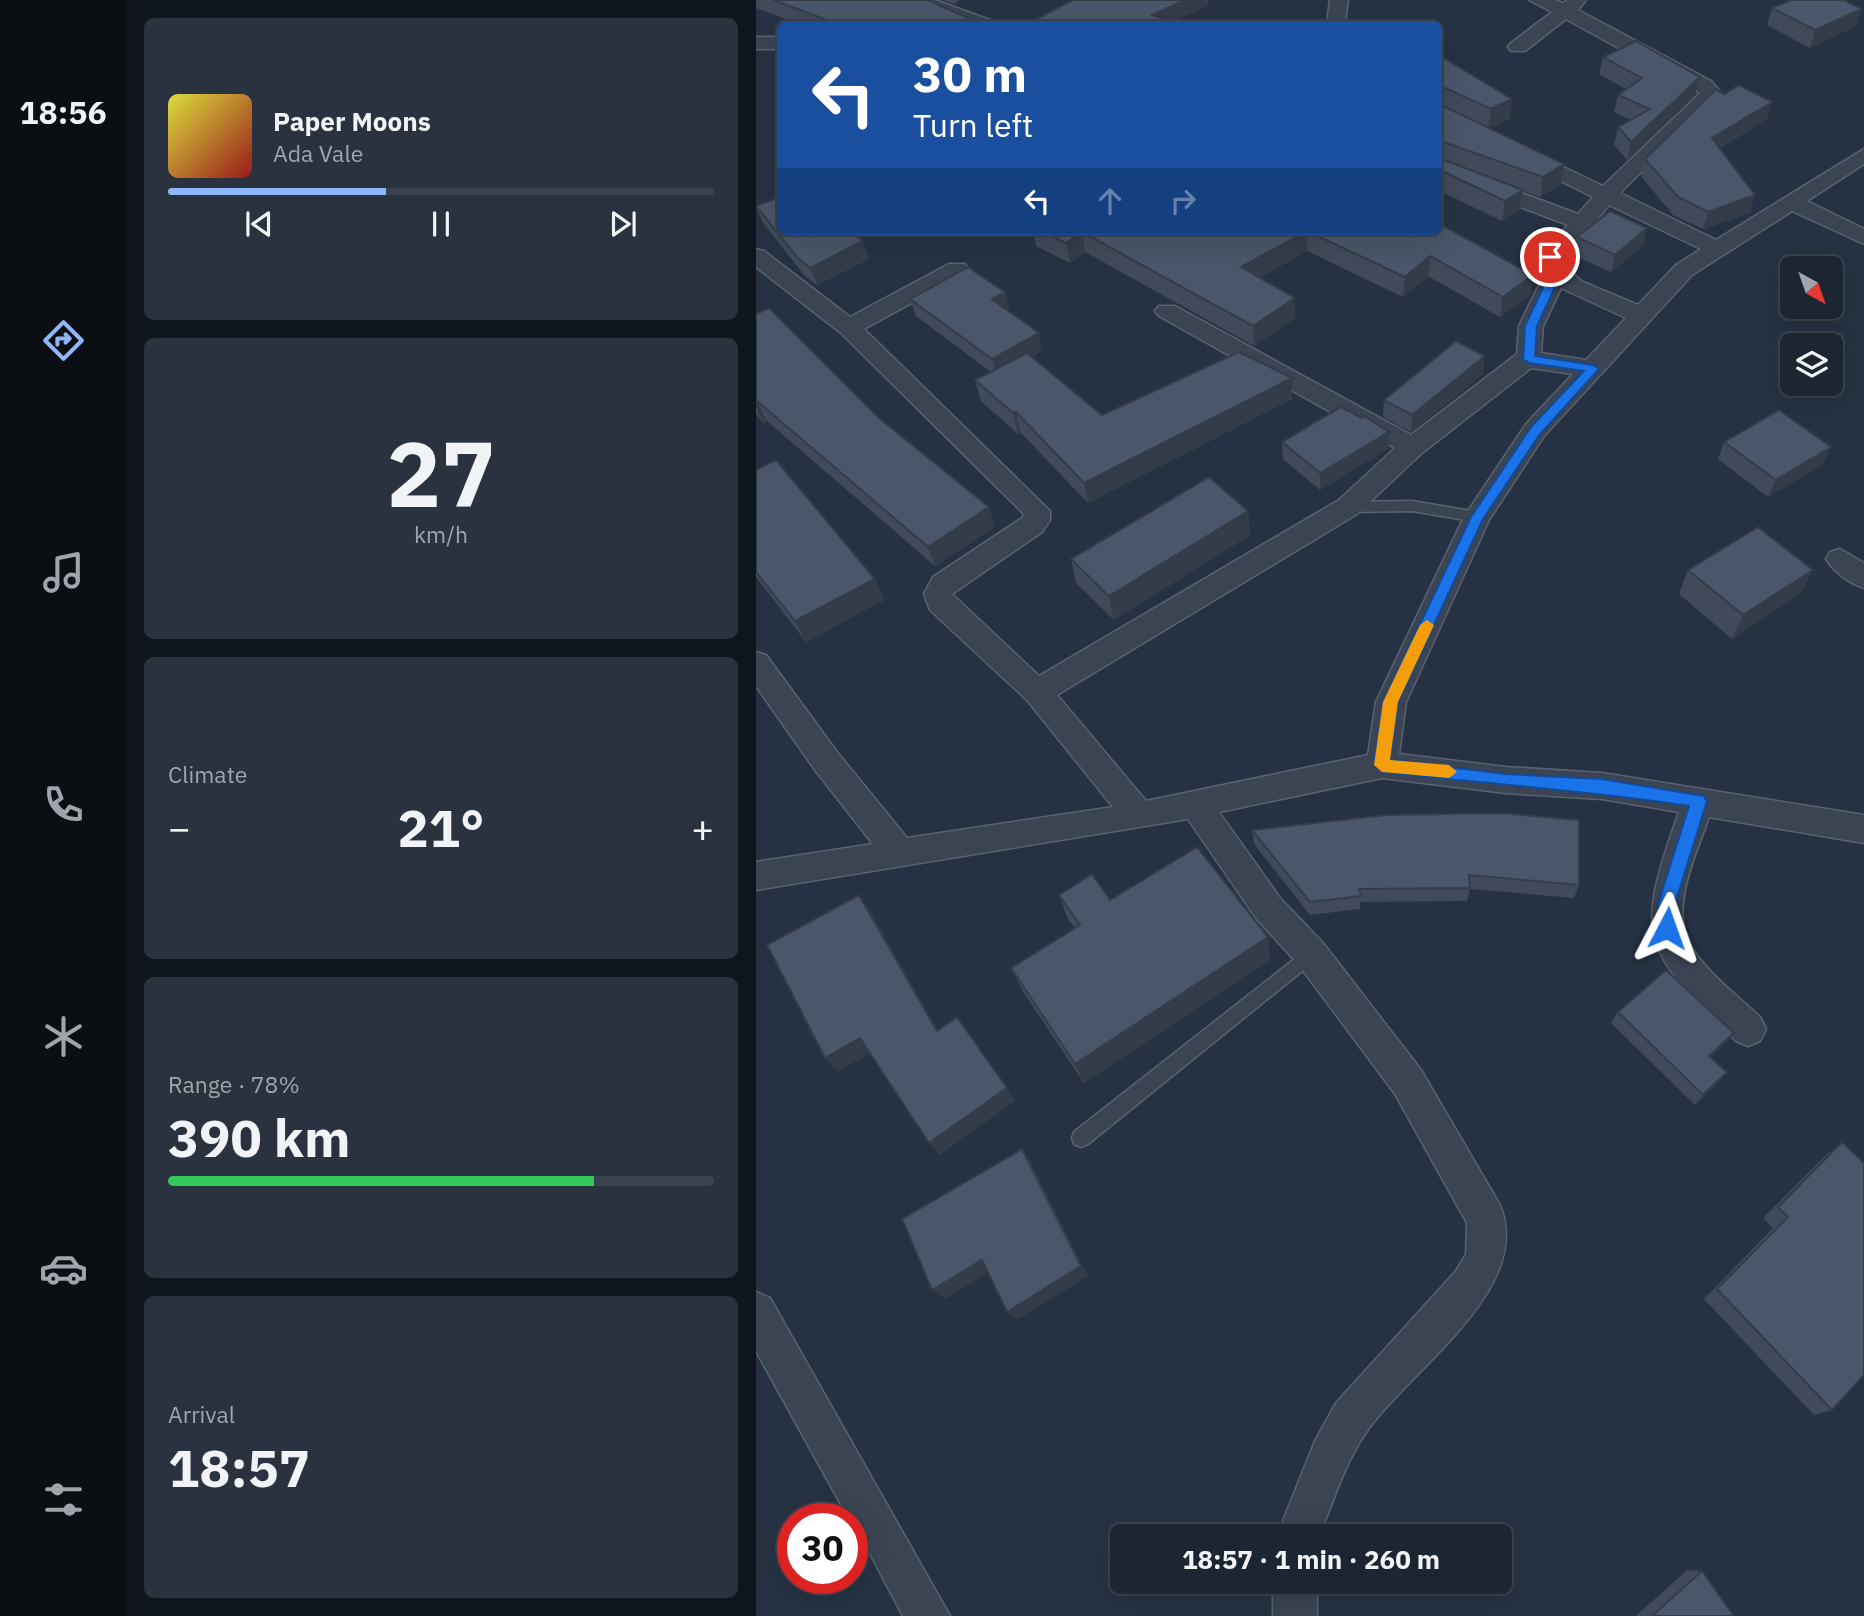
<!DOCTYPE html>
<html lang="en">
<head>
<meta charset="utf-8">
<style>
  :root { --surface:#1c2632; --page:#29323e; --text:#f1f3f6; --muted:#a0a5ac; --line:#3a434d; --accent:#8db6fb }
  body { margin:0; font-family:"IBM Plex Sans",sans-serif; background:var(--page); color:var(--text); height:100vh; display:flex; flex-direction:column; font-size:26px; white-space:nowrap }
  * { box-sizing:border-box; margin:0 }
  p { font-size:23px; color:var(--muted) }
  .icon { flex:none; width:38px; height:38px; fill:none; stroke:currentColor; stroke-width:2; stroke-linecap:round; stroke-linejoin:round }
  .map { position:relative; flex:1; overflow:hidden }
  .details { display:flex; flex-direction:column; gap:18px; padding:18px; background:#0f151c; width:630px }
  .details>* { flex:none }
  .guide { position:absolute; left:21px; top:21px; width:665px; height:214px; border-radius:10px; box-shadow:0 7px 28px #0002,0 0 0 2px var(--line); background:#1a4fa0; color:#fff; overflow:hidden }
  .needle { width:46px; rotate:140deg }
  .controls { position:absolute; left:1024px; top:256px; display:grid; gap:14px }
  .controls a { display:grid; place-items:center; width:63px; height:63px; border-radius:10px; background:var(--surface); box-shadow:0 7px 28px #0002,0 0 0 2px var(--line); font-size:35px }
  .speed { position:absolute; left:21px; top:1503px; display:flex; gap:14px; font-size:35px; font-weight:700; text-align:center }
  .speed>* { display:grid; place-content:center; width:91px; height:91px; border-radius:50%; background:var(--surface); box-shadow:0 7px 28px #0002,0 0 0 2px var(--line); line-height:1 }
  .speed .limit { border:10px solid #d22; background:#fff; color:#111 }
  .pin { position:absolute; display:grid; place-items:center; width:60px; height:60px; color:#fff; margin:-30px; border:4px solid #fff; border-radius:50%; box-shadow:0 2px 7px #0007 }
  .me { position:absolute; width:77px; margin:-38px; rotate:4deg; stroke-linejoin:round; filter:drop-shadow(0 0 5px #0008) }
  .turn { display:flex; align-items:center; gap:24px; height:147px; padding:0 21px; font-size:32px }
  .turn .icon { width:91px; height:91px; stroke-width:2.5 }
  .turn b { display:block; font-size:49px; line-height:60px }
  .lanes { display:flex; align-items:center; height:66px; padding:0 21px; background:#0003; justify-content:center; gap:35px; direction:ltr }
  .lanes .off { opacity:.35 }
  .big { font-size:52px; font-weight:800; line-height:1.1 }
  .details .card { flex:1; display:flex; flex-direction:column; justify-content:center; gap:10px; min-width:0; padding:0 24px; border-radius:10px; background:var(--page) }
  .details .dial { align-items:center; gap:0 }
  .dial b { font-size:91px; line-height:1 }
  .song { display:flex; align-items:center; gap:21px }
  .cover { width:84px; height:84px; border-radius:10px; background:linear-gradient(135deg,hsl(60 70% 55%),hsl(0 70% 35%)) }
  .played { height:7px; border-radius:4px; background:linear-gradient(90deg,var(--accent) 40%,var(--line) 40%) }
  .keys { display:flex; justify-content:space-around; direction:ltr }
  .heat { display:flex; justify-content:space-between; align-items:center; font-size:38px; direction:ltr }
  .charge { height:10px; border-radius:5px; background:linear-gradient(90deg,#34c759 78%,var(--line) 0) }
  .trip { position:absolute; left:354px; top:1524px; width:402px; height:70px; border-radius:10px; background:var(--surface); box-shadow:0 7px 28px #0002,0 0 0 2px var(--line); font-weight:800; line-height:70px; text-align:center }
  main { display:flex; flex:1; min-height:0 }
  .tabs { display:flex; flex-direction:column; width:126px; justify-content:space-around; align-items:center; background:#0b0f14; color:var(--muted) }
  .tabs .icon { width:49px; height:49px }
  .tabs .current { color:var(--accent) }
  .tabs b { font-size:32px; color:var(--text) }
  .map>svg:first-child { display:block }
  .lines { fill:none; stroke-linecap:round; stroke-linejoin:round }
  .lane-casing { stroke:#586270; stroke-width:3 }
  .street-casing { stroke:#586270; stroke-width:3 }
  .lane { fill:#3a4453; fill-rule:evenodd }
  .street { fill:#3a4453; fill-rule:evenodd }
  .wall { fill:#404a5a }
  .shaded-wall { fill:#343c4a }
  .building { fill:#4a5669; stroke:#343c4a; stroke-width:2 }
  .route { fill:#1a73e8; stroke:#114b97; stroke-width:2 }
  .slow { fill:#f59e0b }
</style>
</head>
<body>
<main>
<nav class="tabs">
<b>18:56</b>
<svg class="icon current" aria-label="directions" viewBox="0 0 24 24"><path d="M12 3l9 9-9 9-9-9zM9 14v-3h6M13 9l2 2-2 2"/></svg>
<svg class="icon" aria-label="music" viewBox="0 0 24 24"><path d="M9 18V5l10-2v13"/><circle cx="6" cy="18" r="3"/><circle cx="16" cy="16" r="3"/></svg>
<svg class="icon" aria-label="phone" viewBox="0 0 24 24"><path d="M5 4h4l2 5-3 2q2 4 5 5l2-3 5 2v4C11 20 4 13 5 4z"/></svg>
<svg class="icon" aria-label="climate" viewBox="0 0 24 24"><path d="M12 3v18M4 7l16 10M4 17L20 7"/></svg>
<svg class="icon" aria-label="car" viewBox="0 0 24 24"><path d="M5 17H2v-5l4-1 3-4h7l3 4 3 1v5h-3M9 17h6M6 11h13"/><circle cx="7" cy="17" r="2"/><circle cx="17" cy="17" r="2"/></svg>
<svg class="icon" aria-label="filters" viewBox="0 0 24 24"><path d="M4 7h16M4 17h16"/><circle cx="9" cy="7" r="2"/><circle cx="15" cy="17" r="2"/></svg>
</nav>
<section class="details">
<div class="card">
<div class="song"><i class="cover"></i><div><b>Paper Moons</b><p>Ada Vale</p></div></div>
<div class="played"></div>
<div class="keys"><svg class="icon" aria-label="previous" viewBox="0 0 24 24"><path d="M18 5L8 12l10 7zM5 5v14"/></svg><svg class="icon" aria-label="pause" viewBox="0 0 24 24"><path d="M8 5v14M16 5v14"/></svg><svg class="icon" aria-label="next" viewBox="0 0 24 24"><path d="M6 5l10 7-10 7zM19 5v14"/></svg></div>
</div>
<div class="card dial"><b>27</b><p>km/h</p></div>
<div class="card"><p>Climate</p>
<div class="heat"><a>−</a><b class="big">21°</b><a>+</a></div>
</div>
<div class="card"><p>Range · 78%</p><b class="big">390 km</b><div class="charge"></div></div>
<div class="card"><p>Arrival</p><b class="big">18:57</b></div>
</section>
<div class="map">
<svg width="1108" height="1616" viewBox="0 0 1108 1616">
  <rect width="100%" height="100%" fill="#263243"/>
  <g class="lines">
    <g class="lane-casing">
      <path id="lane" d="M656 501 721 512 728 517 721 522 656 511 592 512 585 507 592 502Z
        M555 946 561 949 563 954 561 959 332 1144 325 1147 318 1144 316 1138 318 1132Z"/>
    </g>
    <g class="street-casing">
      <path id="street" d="M153 0H179L234 20 236 24H211L156 4Z
        M574 0H592L589 24H571Z
        M773 0H799L807 3 812 0H830L822 10 955 81 965 93 864 193 960 240 1108 149V164L1051 201 1108 229V244L1036 211 936 275 788 436 733 520 650 702 643 754 750 767 846 773 1108 815V843L953 817C941 852 914 906 933 943 949 972 981 995 1004 1017L1010 1029 1004 1041 992 1046 980 1041C885 947 878 939 923 812L846 799 750 793 626 778 463 812 524 898 567 943 665 1070 744 1205C779 1290 651 1371 609 1434 588 1465 577 1502 563 1536H521L559 1441 580 1403 700 1271 710 1254 711 1223 639 1094 543 965 500 918 432 819 0 890V862L117 844 59 770 0 686V652L10 655 81 752 151 838 357 807 271 700 174 610 168 594 177 577 266 518 268 514 85 333 0 267V249L8 251 94 317 193 264H209L212 269 209 274 108 329 294 511V520L286 532 196 594 283 676 583 500 639 448 403 316 399 311 403 306H419L655 435 761 354 763 326 788 275 781 263 812 225 682 176V162L822 214 837 197 762 160 759 156 762 152H776L847 186 944 93 810 19 769 51H755L752 47 755 43 796 12ZM853 205 945 249 920 265 882 305 827 282 804 264ZM805 288 870 318 830 360 785 353 787 326ZM775 368 817 374 770 424 708 517 620 702 612 755 390 801 301 695 601 514 666 453Z
        M0 37H24V49H0Z
        M1084 549 1108 563V588C1094 584 1078 572 1070 559L1074 552Z
        M0 1292 14 1298 194 1616H147L96 1519H93L0 1351Z
        M517 1582H561V1616H517Z"/>
    </g>
    <use href="#lane" class="lane"/>
    <use href="#street" class="street"/>
  </g>
  <path class="wall" d="M0 0H172L225 24H44L0 8Z
    M186 0H204L198 4Z
    M1016 8 1100 26 1054 48 1011 25Z
    M847 57 944 77 939 94 871 160 858 145 862 127 875 120 858 112 862 95 870 89 843 74Z
    M682 59 754 119 733 128 805 184 784 197 767 191 764 210 746 221 682 190Z
    M968 94 1016 102 1011 119 964 148 994 213 947 229 917 215 885 176 889 159Z
    M0 207 107 241 113 259 61 285 48 275 7 223Z
    M891 228 887 245 855 272 817 255 821 237Z
    M277 231H682L777 275 774 295 744 317 672 276 647 297 551 251 504 278 539 298V318L498 346 329 252 314 263 280 246Z
    M249 292 253 309 251 310 286 350 276 357 346 415 536 378V399L332 503 265 433 262 434 225 401 219 380 235 372 160 316 154 299Z
    M0 314 123 418 239 527 179 566 11 421 8 424 0 414Z
    M727 374 655 432 627 417 628 400Z
    M606 418 633 432 632 449 564 490 527 459 526 442Z
    M968 442 1067 464 1012 497 962 459Z
    M0 470 119 579 128 600 50 642 0 577Z
    M492 511 494 535 358 620 320 583 315 559Z
    M932 570 1045 593 976 639 923 594Z
    M496 830 823 885 818 898 714 889 711 901 604 902V909L554 915 498 844Z
    M303 895 354 900 512 937 514 960 328 1083 266 990 255 968 319 928 312 919Z
    M862 1012 978 1033 969 1044 955 1057 962 1083 939 1105 855 1023Z
    M1086 1142 1076 1410 1058 1415 948 1299 1017 1228 1007 1218 1069 1156Z
    M931 1570 946 1571 978 1616H880Z"/>
  <path class="shaded-wall" d="M429 0H452V6L412 24 396 15Z
    M1106 9 1100 26 1054 48 1059 30Z
    M944 77 939 94 871 160 875 142Z
    M756 99 754 119 732 129 735 109Z
    M1016 102 1011 119 951 155 956 138Z
    M808 164 805 184 784 197 787 177Z
    M767 190 764 210 746 221 749 201Z
    M999 195 994 213 947 229 952 212Z
    M891 228 887 245 855 272 859 255Z
    M551 231V251L487 288 485 267Z
    M326 232 329 252 314 263 310 243Z
    M107 241 113 259 61 285 54 268Z
    M674 256 672 276 647 297 649 277Z
    M777 275 774 295 744 317 747 297Z
    M249 292 253 309 240 317 236 299Z
    M539 298V318L498 346 497 326Z
    M283 333 286 350 241 377 236 359Z
    M729 356 727 374 655 432 656 415Z
    M536 378V399L332 503 328 483Z
    M1 401 11 421 8 424 0 407V402Z
    M260 412 265 433 262 434 257 413Z
    M633 432 632 449 564 490V473Z
    M1075 447 1067 464 1012 497 1020 480Z
    M233 507 239 527 179 566 172 547Z
    M492 511 494 535 358 620 353 596Z
    M1057 570 1045 593 976 639 987 615Z
    M119 579 128 600 50 642 39 621Z
    M103 895 115 912 191 1046 181 1031Z
    M512 937 514 960 328 1083 319 1064Z
    M978 1033 969 1044 945 1066 953 1056Z
    M104 1038 116 1052 82 1072 69 1058Z
    M971 1072 962 1083 939 1105 947 1095Z
    M251 1088 259 1101 184 1155 173 1143Z
    M266 1149 275 1162 332 1276 261 1320 251 1312Z
    M226 1260 237 1270 189 1299 176 1290Z"/>
  <path class="building" d="M17 0H172L225 24H82Z
    M317 0H429L396 15 423 24H271Z
    M1035 0H1088L1106 9 1059 30 1016 8Z
    M880 41 944 77 875 142 862 127 894 109 862 95 886 78 847 57Z
    M686 57 756 99 735 109 683 85V104L808 164 787 177 682 140V59Z
    M983 85 1016 102 956 138 999 195 952 212 922 197 889 159 960 89 968 94Z
    M682 145 683 158 767 190 749 201 682 169Z
    M24 197V231H94L107 241 54 268 41 257 0 206Z
    M854 211 891 228 859 255 821 237Z
    M682 223 777 275 747 297 674 256 649 277 551 231 485 267 539 298 497 326 326 232 310 243 286 231H682Z
    M212 267 249 292 236 299 283 333 236 359 154 299Z
    M13 308 123 418 233 507 172 547 1 401 0 402V314Z
    M700 341 729 356 656 415 628 400Z
    M483 352 536 378 328 483 260 412 257 413 219 380 271 353 346 415Z
    M585 407 606 418 608 416 633 432 564 473 526 442Z
    M1023 410 1075 447 1020 480 968 442Z
    M20 460 119 579 39 621 0 572V470Z
    M453 477 492 511 353 596 315 559Z
    M1002 527 1057 570 987 615 932 570Z
    M744 813 823 820V885L713 875 714 888 603 889 605 896 554 902 496 830 630 815Z
    M441 847 512 937 319 1064 255 968 324 925 303 895 336 874 354 900Z
    M103 895 181 1031 201 1017 251 1088 173 1143 104 1038 69 1058 11 945Z
    M910 970 978 1033 953 1056 971 1072 947 1095 862 1012Z
    M1086 1142 1108 1163V1375L1076 1410 961 1289 1032 1217 1022 1207Z
    M266 1149 325 1266 251 1312 226 1260 176 1290 146 1219Z
    M946 1571 978 1616H896Z"/>
  <path class="route" d="M790 255H799V268L805 274 781 326 779 356 837 365 843 369 784 434 727 519 642 702 634 760 750 774 846 779 948 796 951 801 919 904V928L911 936 902 928V904L933 806C831 790 728 784 626 772L618 765 627 702 715 517 775 427 828 371 773 363 767 359 769 326 793 275 788 269Z"/>
  <path class="slow" d="M671 620 678 625 642 702 634 760 693 765 701 772 693 778 626 772 618 765 627 702 664 625Z"/>
</svg>
<div class="controls">
<a><svg class="needle" viewBox="-14 -14 28 28"><path d="M0-13l5 13h-10z" fill="#e53935"/><path d="M0 13l5-13h-10z" fill="#a0a5ac"/></svg></a>
<a><svg class="icon" aria-label="layers" viewBox="0 0 24 24"><path d="M12 4l9 5-9 5-9-5zM3 14l9 5 9-5"/></svg></a>
</div>
<div class="speed"><div class="limit">30</div></div>
<div class="pin" style="left:794px;top:257px;background:#d93025"><svg class="icon" aria-label="arrive" viewBox="0 0 24 24"><path d="M6 21V4h12l-3 4 3 4H6"/></svg></div>
<svg class="me" style="left:911px;top:928px" viewBox="-20 -20 40 40"><path d="M0-17L14 15 0 8-14 15z" fill="#1a73e8" stroke="#fff" stroke-width="4"/></svg>
<div class="trip">18:57 · 1 min · 260 m</div>
<div class="guide">
<div class="turn"><svg class="icon" aria-label="left" viewBox="0 0 24 24"><path d="M17 20v-9H6M10 6l-5 5 5 5"/></svg><div><b>30 m</b>Turn left</div></div>
<div class="lanes"><svg class="icon" aria-label="left" viewBox="0 0 24 24"><path d="M17 20v-9H6M10 6l-5 5 5 5"/></svg><svg class="icon off" aria-label="ahead" viewBox="0 0 24 24"><path d="M12 20V5M6 11l6-6 6 6"/></svg><svg class="icon off" aria-label="right" viewBox="0 0 24 24"><path d="M7 20v-9h11M14 6l5 5-5 5"/></svg></div>
</div>
</div>
</main>
</body>
</html>
